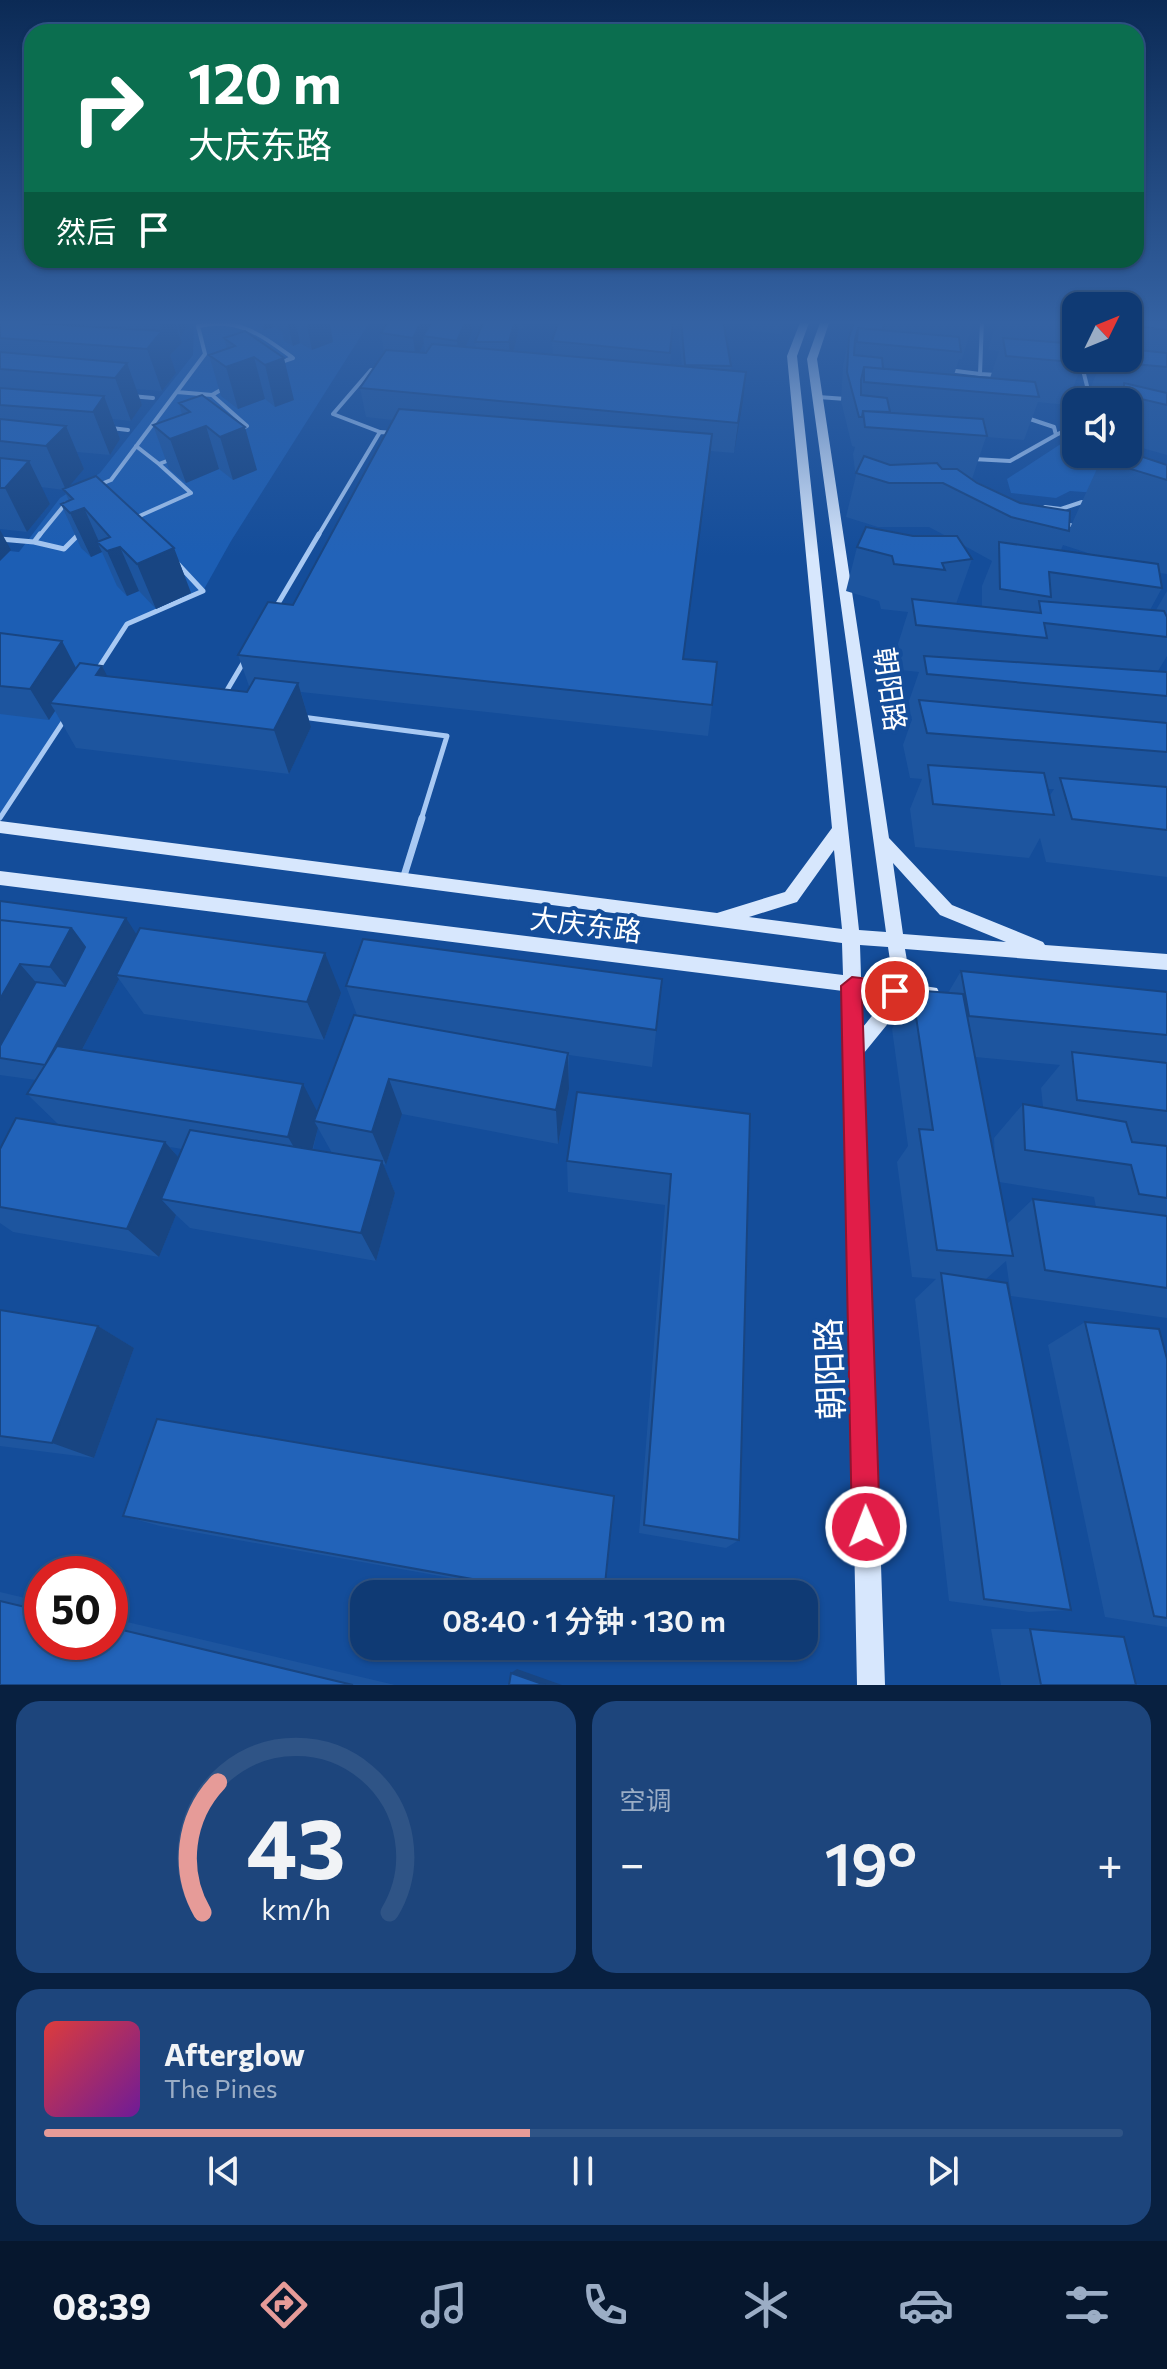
<!DOCTYPE html>
<html lang="zh">
<head>
<meta charset="utf-8">
<style>
  :root { --surface:#0f3a74; --page:#1d457c; --text:#f1f3f6; --muted:#9badc5; --line:#2f5486; --accent:#e69b98 }
  body { margin:0; font-family:Commissioner,"Noto Sans SC",sans-serif; background:var(--page); color:var(--text); height:100vh; display:flex; flex-direction:column; font-size:30px; white-space:nowrap }
  * { box-sizing:border-box; margin:0 }
  p { font-size:26px; color:var(--muted) }
  .icon { flex:none; width:44px; height:44px; fill:none; stroke:currentColor; stroke-width:2; stroke-linecap:round; stroke-linejoin:round }
  .map { position:relative; height:1685px; overflow:hidden }
  .panel { display:flex; flex-direction:column; gap:16px; padding:16px; background:#082040; flex:1 }
  .panel>* { flex:none }
  .hud { position:absolute; left:24px; top:24px; width:1120px; height:244px; border-radius:24px; box-shadow:0 2px 6px #0004,0 0 0 2px var(--line); background:#0b6e4f; color:#fff; overflow:hidden }
  .needle { width:52px; rotate:47deg }
  .buttons { position:absolute; left:1062px; top:292px; display:grid; gap:16px }
  .buttons a { display:grid; place-items:center; width:80px; height:80px; border-radius:16px; background:var(--surface); box-shadow:0 2px 6px #0004,0 0 0 2px var(--line); font-size:40px }
  .speed { position:absolute; left:24px; top:1556px; display:flex; gap:16px; font-size:40px; font-weight:700; text-align:center }
  .speed>* { display:grid; place-content:center; width:104px; height:104px; border-radius:50%; background:var(--surface); box-shadow:0 2px 6px #0004,0 0 0 2px var(--line); line-height:1 }
  .speed .limit { border:12px solid #d22; background:#fff; color:#111 }
  .pin { position:absolute; display:grid; place-items:center; width:68px; height:68px; color:#fff; margin:-34px; border:4px solid #fff; border-radius:50%; box-shadow:0 2px 8px #0007 }
  .me { position:absolute; width:88px; margin:-44px; rotate:359deg; stroke-linejoin:round; filter:drop-shadow(0 0 6px #0008) }
  .turn { display:flex; align-items:center; gap:28px; height:168px; padding:0 32px; font-size:36px }
  .turn .icon { width:104px; height:104px; stroke-width:2.5 }
  .turn b { display:block; font-size:56px; line-height:68px }
  .then { display:flex; align-items:center; height:76px; padding:0 32px; background:#0003; gap:16px; font-size:30px }
  .big { font-size:60px; font-weight:600; line-height:1.1 }
  .panel .tile { flex:1; display:flex; flex-direction:column; justify-content:center; gap:12px; min-width:0; padding:0 28px; border-radius:24px; background:var(--page) }
  .panel .dial { align-items:center; gap:0 }
  .dial svg { height:208px; overflow:visible; fill:none; stroke:var(--line); stroke-width:7; stroke-linecap:round; text-anchor:middle }
  .dial text { fill:var(--text); stroke:none }
  .song { display:flex; align-items:center; gap:24px }
  .cover { width:96px; height:96px; border-radius:12px; background:linear-gradient(135deg,hsl(0 70% 55%),hsl(280 70% 35%)) }
  .played { height:8px; border-radius:4px; background:linear-gradient(90deg,var(--accent) 45%,var(--line) 45%) }
  .keys { display:flex; justify-content:space-around; direction:ltr }
  .heat { display:flex; justify-content:space-between; align-items:center; font-size:44px; direction:ltr }
  .panel .tiles { flex:1; display:grid; gap:16px; grid-template-columns:1fr 1fr }
  .tile:last-child { grid-column:span 2 }
  .trip { position:absolute; left:350px; top:1580px; width:468px; height:80px; border-radius:24px; background:var(--surface); box-shadow:0 2px 6px #0004,0 0 0 2px var(--line); font-weight:600; line-height:80px; text-align:center }
  .tab-bar { display:flex; height:128px; justify-content:space-around; align-items:center; background:#06172e; color:var(--muted) }
  .tab-bar .icon { width:56px; height:56px }
  .tab-bar .active { color:var(--accent) }
  .tab-bar b { font-size:36px; color:var(--text) }
  .map>svg:first-child { display:block }
  .green { fill:#1c5eb4 }
  .lines { fill:none; stroke-linecap:round; stroke-linejoin:round }
  .lane-far2 { stroke:#a8c9f3; stroke-width:4 }
  .lane-far1 { stroke:#a8c9f3; stroke-width:5 }
  .lane { stroke:#a8c9f3; stroke-width:7 }
  .secondary { fill:#d7e7fd; fill-rule:evenodd }
  .wall { fill:#1d559f; fill-rule:evenodd }
  .shaded-wall { fill:#184582 }
  .building { fill:#2263b9; stroke:#184582; stroke-width:2 }
  .route { fill:#e11d48; stroke:#92132f; stroke-width:2 }
  .labels { text-anchor:middle; dominant-baseline:central; stroke-width:8; stroke-linejoin:round; paint-order:stroke }
  .street-label { font-size:28px; fill:#fff; stroke:#144d9a }
  .near-street-label { font-size:34px; fill:#fff; stroke:#144d9a }
</style>
</head>
<body>
<div class="map">
<svg width="1167" height="1685" viewBox="0 0 1167 1685">
  <rect width="100%" height="100%" fill="#144d9a"/>
  <path class="green" d="M204 320H371L231 541 203 591 127 624 0 818V550L19 552 60 498 100 473 193 355 194 324Z
    M1076 434V454H1113L1097 493 1070 491 1056 498 1011 493 1007 479Z"/>
  <g class="lines">
    <path class="lane-far2" d="M982 320 980 374 996 375
      M1080 358 1091 402
      M948 370 980 374
      M378 371 371 370 333 414 380 432
      M226 387 212 395 247 426 239 430
      M177 392 212 395
      M131 396 153 398
      M818 397 846 399
      M111 428 128 430
      M1056 435 1076 425
      M136 446 159 464
      M973 459 1010 461 1056 435 1054 427 1024 417
      M96 486 111 480 205 354 198 326C239 317 261 335 293 358L278 363
      M1082 502 1104 506 1122 520 1120 530 1095 535 1068 524 1061 509Z
      M1045 507 1061 509
      M135 518 191 493 159 464 172 459
      M39 536 66 503
      M77 536 82 531
      M318 536 380 432 393 433"/>
    <path class="lane-far1" d="M1093 534H1099
      M0 539 34 542 40 534
      M34 542 64 549 79 534
      M276 607 319 534
      M98 669 127 624 203 591 176 562
      M223 697 246 658
      M302 717 447 736 421 820
      M0 818 65 719"/>
    <path class="lane" d="M403 879 422 818"/>
    <path class="secondary" d="M801 320H810L797 356 859 930 886 932 807 359 821 320H830L817 359 889 838 952 905 1043 942 1045 945 1167 954V970L905 949 911 984 937 988 940 994 937 1000 931 1002 908 999 864 1053 885 1685H857L843 991 0 885V871L843 975 842 943 0 833V821L717 913 785 892 832 828 787 356ZM834 850 842 929 749 917 797 902ZM893 863 940 915 1006 942 903 934ZM860 945 888 947 893 981 861 977ZM862 993 888 996 863 1027Z"/>
  </g>
  <path class="wall" d="M0 320H13L14 322H20L19 320H186L187 325 180 337 182 343 170 355 176 373 162 391 136 389 142 405 131 421 113 419 120 439 110 455 77 452 84 469 69 486 174 548 191 593 156 609 139 591 127 596 117 586 102 552 91 557 81 548 61 504 69 501 64 490 41 487 50 504 27 532 0 529Z
    M253 320H329L333 342 312 350 300 343 293 346 284 341 282 332 274 327 264 330 254 324Z
    M389 320H526L522 329H518V334L514 351 553 355 552 341 559 320H723L731 366 730 370 746 372 734 453 710 451 683 659 712 705 708 736 301 692 311 727 289 774 76 748 55 711 49 720 0 714V633L62 641 76 668 108 676 247 692 250 686H249L238 655 293 605 393 420 366 417 360 388 384 353 381 333ZM472 325 481 326 475 342 476 348 465 347 472 332ZM673 329H680L679 339 682 366 670 365ZM424 343 425 353H419Z
    M752 320H784L782 334 751 331Z
    M855 320H974L962 359H959L954 375 990 378 999 351 988 350 997 320H1076V336L1073 344 1083 363 1066 405 1038 402 1024 440 986 437 972 479 1069 530 1101 460 1167 465V574L1159 573 1162 588 1150 610H1156L1167 591V656L1158 671 1167 672V877L1046 862 1040 838 1029 858 915 847 910 809 922 779 910 778 903 745 912 719H911L909 701 919 672 901 670 898 644 908 612 881 609 879 601 846 591 857 547 913 536H946L929 527H878L846 517 857 471H855L853 454 855 447 852 446 841 401 843 366 849 337ZM963 545 992 561 982 586V606L956 604 972 559ZM1063 545 1094 555 1061 550ZM1047 789H1054L1049 797Z
    M1128 320H1167V455L1128 444V402H1093L1090 389 1100 365 1091 364 1090 358H1128Z
    M245 331 294 400 275 407 265 399 238 409 221 396 209 355 227 349 224 338Z
    M202 395 257 470 233 480 219 469 186 483 169 469 153 425 182 415 179 403Z
    M0 901 137 935 341 993 324 1040 144 1014 119 979 82 1050 318 1112 357 1015 346 986 662 979 652 1067 569 1055V1089L558 1144 402 1114 386 1165 383 1164 395 1193 376 1261 190 1228 176 1215 159 1257 13 1232 0 1223V1149L59 1125 27 1094 36 1080 0 1075ZM318 1128 332 1153 313 1150ZM170 1147 182 1149 178 1157Z
    M961 971 1167 992V1318L1011 1296 1006 1261 985 1280 1071 1610 1029 1612 949 1601 915 1299 936 1279 912 1277 897 1162 908 1146 892 1029 912 990 948 993ZM975 1057 1060 1065 1041 1088 1043 1107 1023 1104 994 1138 995 1162ZM999 1182 1094 1197 1096 1207 1033 1199 1007 1224Z
    M750 1114 739 1540 726 1548 639 1533 665 1205 568 1192 567 1161Z
    M0 1310 98 1326 134 1348 94 1458 0 1446Z
    M1085 1322 1167 1359V1627L1105 1617 1048 1345Z
    M123 1516 604 1594H541L160 1526Z
    M0 1592 42 1602V1642H110V1618L395 1685H0Z
    M991 1629H1030L1136 1685H1001Z"/>
  <path class="shaded-wall" d="M158 320H174L182 343 170 355 176 373 162 391 147 349 162 332Z
    M176 320H186L187 325 181 337Z
    M262 320H272L274 327 264 330Z
    M287 320H295L300 343 293 346Z
    M306 320H329L333 342 312 350Z
    M422 320H435L423 336 424 343 416 359 413 338Z
    M466 320H471L472 332 459 362 457 341Z
    M515 320H518V334L510 364 509 342Z
    M254 357 265 399 238 409 226 367Z
    M284 358 294 400 275 407 265 365Z
    M127 363 142 405 131 421 115 378Z
    M746 372 743 401 734 453 738 423Z
    M104 396 120 439 110 455 93 412Z
    M66 426 84 469 66 490 46 446Z
    M206 426 219 469 186 483 170 439Z
    M245 427 257 470 233 480 220 437Z
    M712 434 709 464 679 690 683 659Z
    M29 461 50 504 27 532 5 488Z
    M84 508 100 544 97 542 102 552 91 557 70 513Z
    M0 530 11 550 0 561Z
    M120 547 139 591 127 596 107 551Z
    M174 548 191 593 156 609 137 564Z
    M62 641 78 672 50 703 55 711 49 720 30 689Z
    M102 666 125 710 96 675Z
    M298 683 311 727 289 774 274 730Z
    M126 918 140 940 116 975 119 979 64 1084 46 1065 79 1003 50 967 71 928Z
    M325 953 341 993 324 1040 307 1002Z
    M20 964 54 1003 16 1061 0 1045V980Z
    M568 1053 569 1089 558 1144 556 1110Z
    M389 1079 402 1114 386 1165 372 1132Z
    M303 1084 321 1119 314 1121 318 1128 307 1170 288 1137Z
    M165 1142 193 1174 161 1199 176 1215 159 1257 127 1229Z
    M382 1161 395 1193 376 1261 361 1233Z
    M98 1326 134 1348 94 1458 52 1443Z
    M517 1669 562 1685H545L511 1673Z"/>
  <path class="building" d="M389 320H422L413 338 381 333Z
    M433 320H466L457 341 423 336Z
    M484 320H515L509 342H475Z
    M559 320H673L670 353 552 341Z
    M681 320H723L731 366 685 365Z
    M855 320 884 322 883 330 858 328 855 340 854 355 882 358 883 369 864 367 861 380V395L887 398 890 412 863 411 862 417H859L847 372 849 337Z
    M1128 320H1167V330L1128 325Z
    M0 321 162 331 147 349 0 338Z
    M858 328 959 337 961 352 857 342Z
    M245 331 284 358 265 365 254 357 226 367 209 355 235 346 224 338Z
    M1003 338 1076 344V358H1082L1083 363 1006 356Z
    M432 344 746 372 738 423 360 388 386 350 426 353Z
    M1128 349 1167 353V367L1111 362 1110 358H1128Z
    M0 352 127 363 115 378 0 369Z
    M864 367 1035 382 1039 397 864 382Z
    M1124 383 1167 393V405L1124 395Z
    M0 388 104 396 93 412 0 405Z
    M202 395 245 427 220 437 206 426 170 439 153 425 190 412 179 403Z
    M399 409 712 434 683 659 717 662 712 705 238 655 268 602 293 605Z
    M863 411 983 419 987 436 865 427Z
    M0 419 66 426 46 446 0 441Z
    M1128 452 1167 465V480L1101 460 1104 454H1128Z
    M864 456 890 465 937 463 942 469H957L977 483 1020 503 1070 511 1069 531 1011 517 943 483H889L856 473Z
    M0 458 29 461 5 488H0Z
    M96 476 174 548 137 564 120 547 107 551 97 542 110 537 84 508 70 513 61 504 73 499 63 489Z
    M866 527 913 536H957L972 559 942 563 945 570 894 564 892 556 857 547Z
    M999 542 1158 564 1162 588 1049 572 1051 597 1000 589Z
    M912 599 1041 613 1039 601 1164 611 1167 617V637L1044 623 1047 638 916 625Z
    M0 633 62 641 30 689 0 686Z
    M924 656 1167 672V696L927 674Z
    M80 663 102 666 96 675 247 692 255 678 298 683 274 730 50 703Z
    M919 700 1167 723V752L927 733Z
    M928 765 1044 773 1054 815 933 804Z
    M1060 778 1167 787V830L1072 819Z
    M0 901 126 918 45 1065 0 1058V1046L36 982 65 986 85 947 71 928 0 920Z
    M0 920 71 928 50 967 20 964 0 999Z
    M140 928 325 953 307 1002 116 975Z
    M363 939 662 979 656 1030 346 986Z
    M961 971 1167 992V1035L969 1016Z
    M912 990 963 994 1013 1256 937 1250 919 1129 933 1130Z
    M354 1015 568 1053 556 1110 389 1079 372 1132 314 1121Z
    M57 1046 303 1084 288 1137 27 1094Z
    M1072 1052 1167 1063V1111L1077 1100Z
    M577 1092 750 1114 739 1540 644 1525 671 1174 567 1161Z
    M1023 1104 1126 1122 1132 1142 1167 1146V1198L1139 1194 1131 1165 1025 1150Z
    M16 1118 165 1142 127 1229 0 1207V1149Z
    M190 1130 382 1161 361 1233 161 1199Z
    M1033 1199 1167 1216V1288L1045 1270Z
    M941 1273 1007 1283 1071 1610 984 1599Z
    M0 1310 98 1326 52 1443 0 1436Z
    M1085 1322 1159 1329 1167 1359V1618L1154 1616Z
    M157 1419 614 1496 604 1594H555L123 1516Z
    M0 1601 42 1611V1642H110V1627L353 1685H0Z
    M1030 1629 1124 1637 1136 1685H1041Z
    M511 1673 545 1685H509Z"/>
  <linearGradient id="sky" x2="0" y2="1"><stop stop-color="#0b2a55"/><stop offset="0.58" stop-color="#3462a3"/><stop offset="1" stop-color="#3462a3" stop-opacity="0"/></linearGradient>
  <rect width="1167" height="556" fill="url(#sky)"/>
  <path class="route" d="M852 977 895 982 905 991 895 1000 862 996 880 1527 876 1537 866 1541 856 1537 852 1527 841 986Z"/>
  <g class="labels">
    <g class="street-label">
      <text transform="translate(891 689) rotate(82)">朝阳路</text>
      <text transform="translate(586 924) rotate(7)">大庆东路</text>
    </g>
    <g class="near-street-label">
      <text transform="translate(828 1369) rotate(-92)">朝阳路</text>
    </g>
  </g>
</svg>
<div class="buttons">
<a><svg class="needle" viewBox="-14 -14 28 28"><path d="M0-13l5 13h-10z" fill="#e53935"/><path d="M0 13l5-13h-10z" fill="#9badc5"/></svg></a>
<a><svg class="icon" aria-label="sound" viewBox="0 0 24 24"><path d="M4 9h4l5-4v14l-5-4H4zM17 9q2 3 0 6"/></svg></a>
</div>
<div class="speed"><div class="limit">50</div></div>
<div class="pin" style="left:895px;top:991px;background:#d93025"><svg class="icon" aria-label="arrive" viewBox="0 0 24 24"><path d="M6 21V4h12l-3 4 3 4H6"/></svg></div>
<svg class="me" style="left:866px;top:1527px" viewBox="-20 -20 40 40"><circle r="17" fill="#e11d48" stroke="#fff" stroke-width="3"/><path d="M0-11L8 9 0 5-8 9z" fill="#fff"/></svg>
<div class="trip">08:40 · 1 分钟 · 130 m</div>
<div class="hud">
<div class="turn"><svg class="icon" aria-label="right" viewBox="0 0 24 24"><path d="M7 20v-9h11M14 6l5 5-5 5"/></svg><div><b>120 m</b>大庆东路</div></div>
<div class="then">然后<svg class="icon" aria-label="arrive" viewBox="0 0 24 24"><path d="M6 21V4h12l-3 4 3 4H6"/></svg></div>
</div>
</div>
<section class="panel">
<div class="tiles">
<div class="tile dial"><svg viewBox="0 0 100 80">
<path d="M14 69A42 42 0 1 1 86 69"/>
<path d="M14 69A42 42 0 0 1 20 19" stroke="#e69b98"/>
<text x="50" y="56" font-size="32" font-weight="700">43</text>
<text x="50" y="72" font-size="11">km/h</text>
</svg></div>
<div class="tile"><p>空调</p>
<div class="heat"><a>−</a><b class="big">19°</b><a>+</a></div>
</div>
<div class="tile">
<div class="song"><i class="cover"></i><div><b>Afterglow</b><p>The Pines</p></div></div>
<div class="played"></div>
<div class="keys"><svg class="icon" aria-label="previous" viewBox="0 0 24 24"><path d="M18 5L8 12l10 7zM5 5v14"/></svg><svg class="icon" aria-label="pause" viewBox="0 0 24 24"><path d="M8 5v14M16 5v14"/></svg><svg class="icon" aria-label="next" viewBox="0 0 24 24"><path d="M6 5l10 7-10 7zM19 5v14"/></svg></div>
</div>
</div>
</section>
<nav class="tab-bar">
<b>08:39</b>
<svg class="icon active" aria-label="directions" viewBox="0 0 24 24"><path d="M12 3l9 9-9 9-9-9zM9 14v-3h6M13 9l2 2-2 2"/></svg>
<svg class="icon" aria-label="music" viewBox="0 0 24 24"><path d="M9 18V5l10-2v13"/><circle cx="6" cy="18" r="3"/><circle cx="16" cy="16" r="3"/></svg>
<svg class="icon" aria-label="phone" viewBox="0 0 24 24"><path d="M5 4h4l2 5-3 2q2 4 5 5l2-3 5 2v4C11 20 4 13 5 4z"/></svg>
<svg class="icon" aria-label="climate" viewBox="0 0 24 24"><path d="M12 3v18M4 7l16 10M4 17L20 7"/></svg>
<svg class="icon" aria-label="car" viewBox="0 0 24 24"><path d="M5 17H2v-5l4-1 3-4h7l3 4 3 1v5h-3M9 17h6M6 11h13"/><circle cx="7" cy="17" r="2"/><circle cx="17" cy="17" r="2"/></svg>
<svg class="icon" aria-label="filters" viewBox="0 0 24 24"><path d="M4 7h16M4 17h16"/><circle cx="9" cy="7" r="2"/><circle cx="15" cy="17" r="2"/></svg>
</nav>
</body>
</html>
